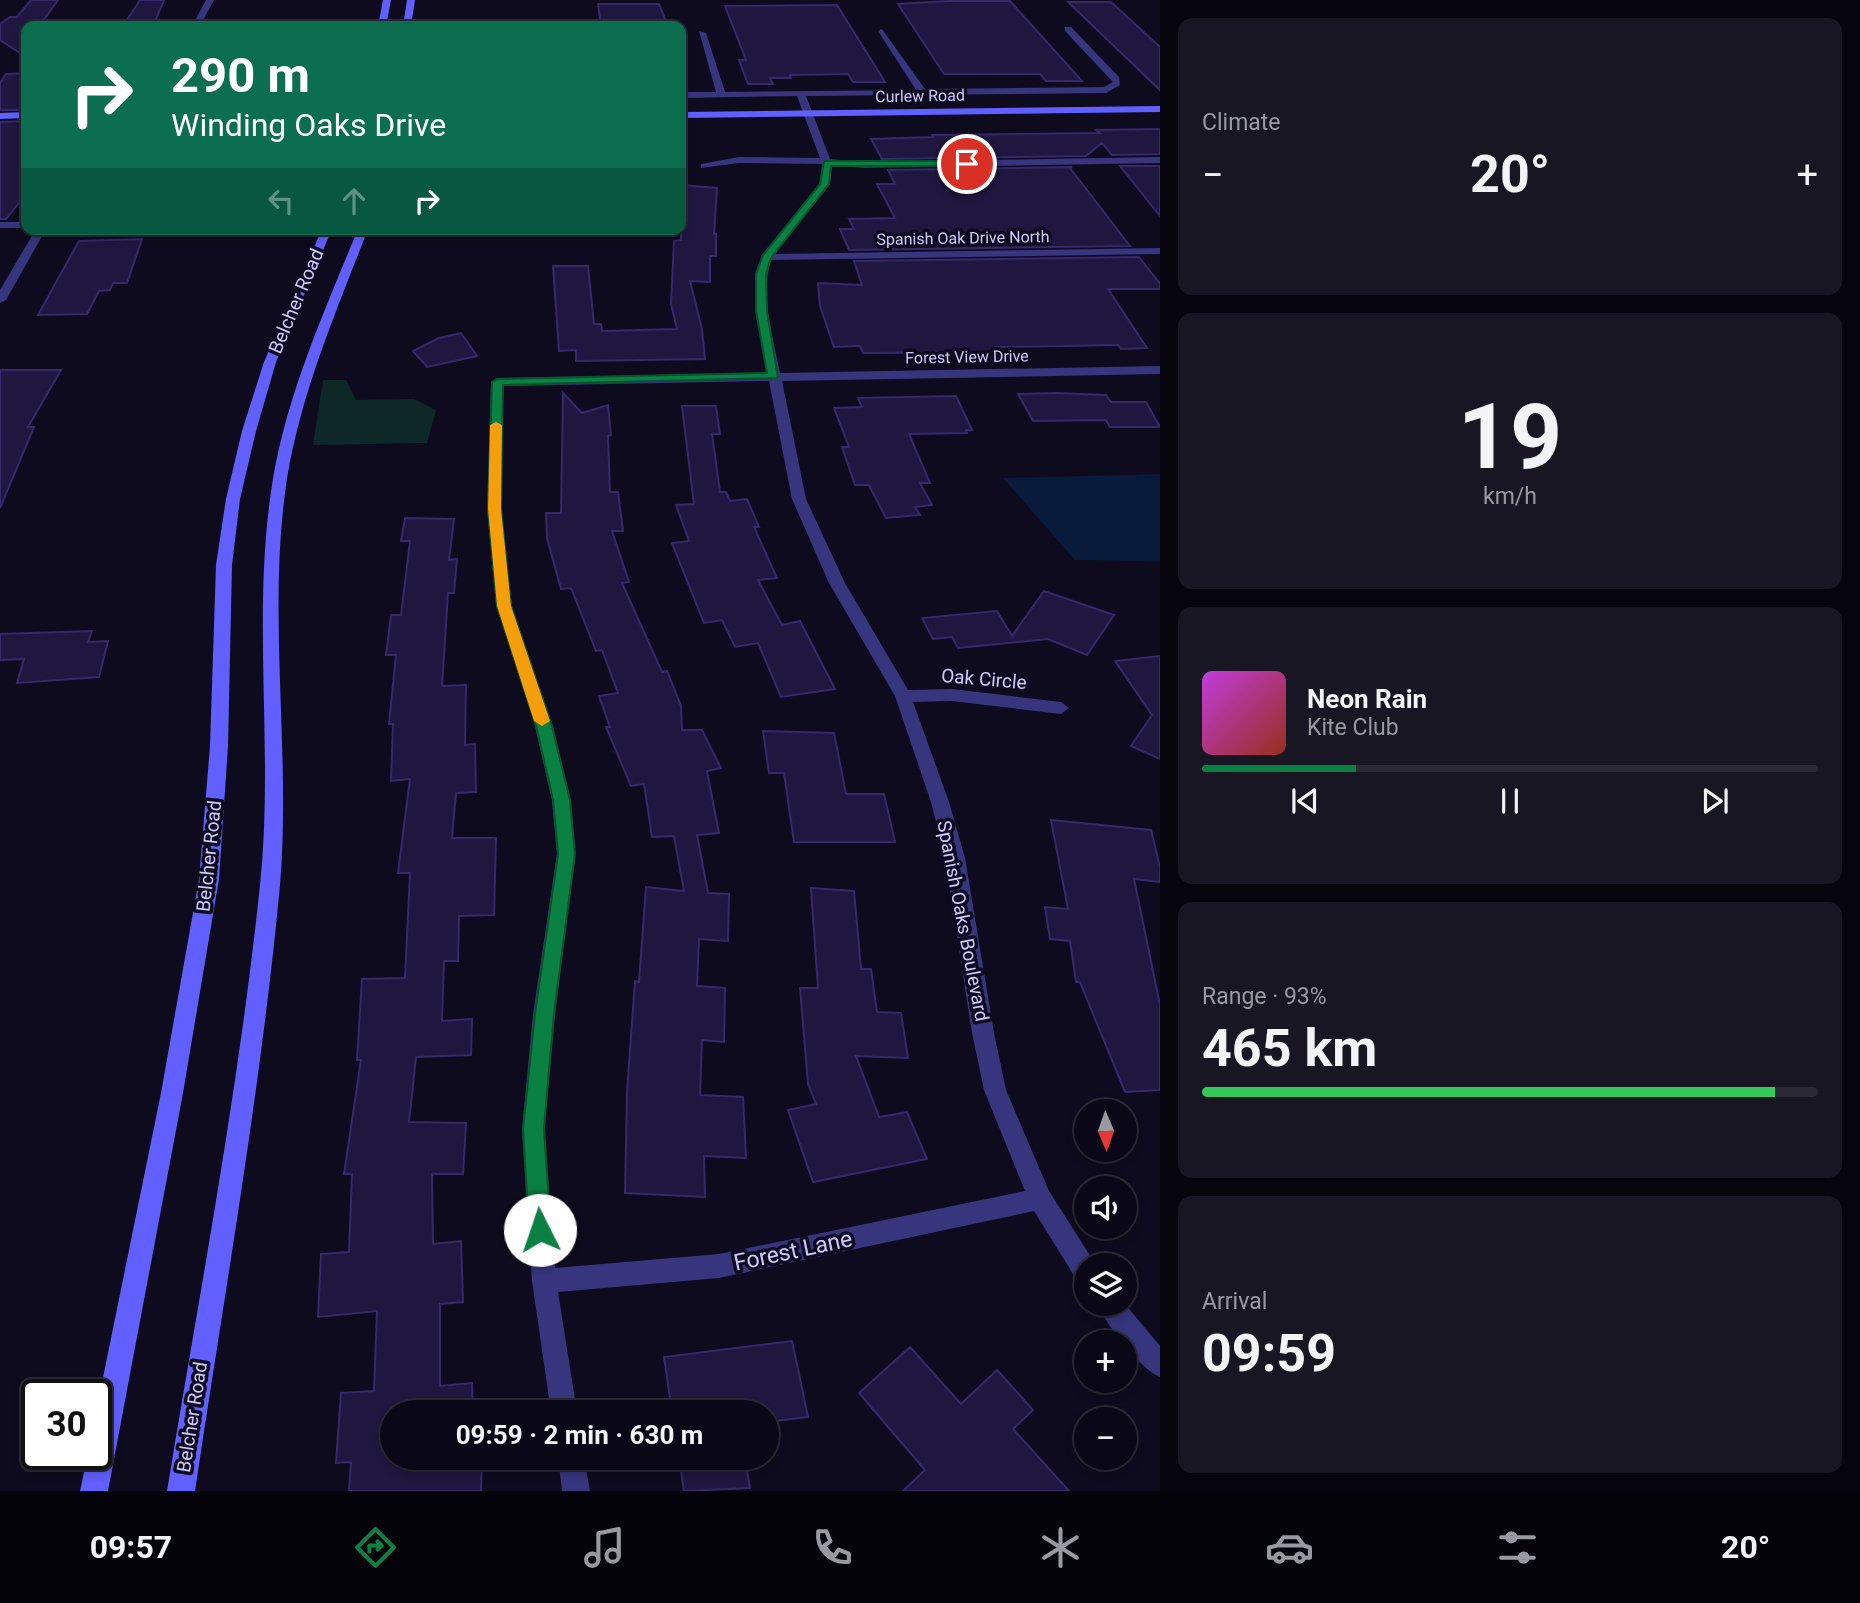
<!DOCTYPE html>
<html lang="en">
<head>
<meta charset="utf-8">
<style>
  :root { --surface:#0a0816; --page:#181623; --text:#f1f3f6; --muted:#999aa1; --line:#2a2935; --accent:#0b8043 }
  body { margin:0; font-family:Roboto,sans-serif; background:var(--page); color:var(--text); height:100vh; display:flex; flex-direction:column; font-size:26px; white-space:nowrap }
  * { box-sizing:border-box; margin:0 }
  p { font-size:23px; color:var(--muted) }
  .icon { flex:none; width:38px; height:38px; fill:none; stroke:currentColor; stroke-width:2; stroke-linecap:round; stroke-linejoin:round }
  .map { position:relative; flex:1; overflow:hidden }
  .details { display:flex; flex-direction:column; gap:18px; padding:18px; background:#06040c; width:700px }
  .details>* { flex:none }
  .banner { position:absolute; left:21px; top:21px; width:665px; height:214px; border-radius:14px; box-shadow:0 4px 10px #0003,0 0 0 2px var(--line); background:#0b6e4f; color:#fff; overflow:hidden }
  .needle { width:46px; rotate:178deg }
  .buttons { position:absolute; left:1074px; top:1099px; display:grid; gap:14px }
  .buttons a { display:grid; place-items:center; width:63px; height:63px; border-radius:50%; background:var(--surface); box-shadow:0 4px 10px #0003,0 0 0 2px var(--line); font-size:35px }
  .speed { position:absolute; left:21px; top:1379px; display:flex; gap:14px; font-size:35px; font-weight:700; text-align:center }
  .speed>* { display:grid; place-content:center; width:91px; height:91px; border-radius:50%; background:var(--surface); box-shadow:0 4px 10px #0003,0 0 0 2px var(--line); line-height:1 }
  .speed .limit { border:4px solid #111; border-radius:10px; background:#fff; color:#111 }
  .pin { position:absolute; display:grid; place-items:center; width:60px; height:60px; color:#fff; margin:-30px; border:4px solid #fff; border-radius:50%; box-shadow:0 2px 7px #0007 }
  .me { position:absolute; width:77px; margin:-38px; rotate:356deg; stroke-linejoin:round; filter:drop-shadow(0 0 5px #0008) }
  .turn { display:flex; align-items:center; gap:24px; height:147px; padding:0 35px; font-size:32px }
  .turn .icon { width:91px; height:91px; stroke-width:2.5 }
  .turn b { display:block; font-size:49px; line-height:60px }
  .lanes { display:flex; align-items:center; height:66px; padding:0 35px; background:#0003; justify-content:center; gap:35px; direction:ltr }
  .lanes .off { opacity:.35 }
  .big { font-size:52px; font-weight:700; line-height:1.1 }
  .details .widget { flex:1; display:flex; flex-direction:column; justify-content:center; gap:10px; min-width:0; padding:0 24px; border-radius:14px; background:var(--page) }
  .details .dial { align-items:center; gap:0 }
  .dial b { font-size:91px; line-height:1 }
  .song { display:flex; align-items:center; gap:21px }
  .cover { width:84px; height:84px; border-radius:10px; background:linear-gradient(135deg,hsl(290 70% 55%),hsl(10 70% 35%)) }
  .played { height:7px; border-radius:4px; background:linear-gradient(90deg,var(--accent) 25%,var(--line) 25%) }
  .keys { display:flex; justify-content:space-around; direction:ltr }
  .heat { display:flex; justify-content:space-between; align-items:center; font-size:38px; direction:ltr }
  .charge { height:10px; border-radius:5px; background:linear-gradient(90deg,#34c759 93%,var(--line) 0) }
  .trip { position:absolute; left:380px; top:1400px; width:399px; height:70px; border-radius:35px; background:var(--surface); box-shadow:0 4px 10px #0003,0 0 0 2px var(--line); font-weight:700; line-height:70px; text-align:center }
  .tabs { display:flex; height:112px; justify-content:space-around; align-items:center; background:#040309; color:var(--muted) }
  .tabs .icon { width:49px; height:49px }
  .tabs .current { color:var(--accent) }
  .tabs b { font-size:32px; color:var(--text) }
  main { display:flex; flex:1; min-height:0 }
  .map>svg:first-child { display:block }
  .green { fill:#0e2827 }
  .water { fill:#081b3a }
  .building { fill:#1f173f; stroke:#35286c; stroke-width:2 }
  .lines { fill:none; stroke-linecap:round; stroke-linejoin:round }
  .minor { fill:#37357e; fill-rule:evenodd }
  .secondary { fill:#615fff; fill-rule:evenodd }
  .route { fill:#0b8043; stroke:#07532c; stroke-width:2 }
  .slow { fill:#f59e0b }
  .labels { text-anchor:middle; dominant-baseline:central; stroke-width:7; stroke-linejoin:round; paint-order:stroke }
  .far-street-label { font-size:16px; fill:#cec8ff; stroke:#0e0b1e }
  .street-label { font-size:19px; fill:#cec8ff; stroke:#0e0b1e }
  .near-street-label { font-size:23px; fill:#cec8ff; stroke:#0e0b1e }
</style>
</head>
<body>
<main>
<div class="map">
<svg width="1160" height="1491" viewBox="0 0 1160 1491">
  <rect width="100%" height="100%" fill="#0e0b1e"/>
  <path class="green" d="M323 380H346L356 400 414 399 436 410 427 443 313 445Z"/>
  <path class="water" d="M1160 474V561L1075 560 1003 478Z"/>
  <path class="building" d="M31 0H58L40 25 26 24V57L0 40V24L10 17H17Z
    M140 0H164L153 26H123Z
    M949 1H1010L1082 81H1046L1040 74H944L898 4Z
    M1068 2H1111L1160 47V90Z
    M598 4H659L668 26H601Z
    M837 5 885 82H853L848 74 790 75 791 78H770L773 84H748L739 60H746L725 6Z
    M26 73V110H0V83L6 74Z
    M26 121V194L6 219H0V122Z
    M1160 129V154L1112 155 1102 143 1086 156 882 159 871 139 933 137 932 135 1100 133 1096 130Z
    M1120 166H1160V216Z
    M1072 167 1070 168 1130 246 849 250 840 229H854L849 219 895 218 877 184H895L888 170Z
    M681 185 717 188 714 234H716V256H710V282L690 281 702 329 705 359 576 361V350L559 351 553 266H588L594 324H601L602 331 677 329 671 304 674 241 681 240Z
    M142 239 127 283H113L110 290 99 291 87 314 38 315 79 241Z
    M1139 257 1160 284V289H1108L1147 348 1121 349 1118 345 1067 346 997 347 1000 352 863 353 860 346 834 347 820 306 818 283 862 285 854 261Z
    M461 333 477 356 427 367 413 351 439 338Z
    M0 370H61L28 427H34L0 508Z
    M563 393 582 413 608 405 611 435 608 436 610 492H618L623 531H612L629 582 622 583 662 672 667 671 681 706 682 730H702L721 768 707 771 719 833 697 835 708 893 729 894 728 941 699 939 697 986 725 988 724 1042 702 1040 700 1095 743 1097 746 1158 704 1156 705 1197 625 1193 627 1092 635 981 639 982 646 887 684 891 674 836 652 837 644 784 631 786 606 727H610L599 696 618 693 602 650 596 651 571 588 561 589 547 538 546 513H561Z
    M1056 393 1106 395 1111 402H1146L1160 427H1110L1106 420 1033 421 1018 394Z
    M956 396 972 430H966L967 433 909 434 930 483H920L932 505 915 507 920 515 886 518 869 485H855L842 447H849L834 408 862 407 858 398Z
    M682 406H716L720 434H712L720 492H726L730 501 747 499 759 527H754L777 578 758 580 782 625 800 621 835 689 781 697 758 643 735 647 722 620 704 623 672 543 689 541 676 505 694 504Z
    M405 518 454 519 449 560 457 559 454 593H448L442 686 466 685 465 745 475 744 476 792 456 793 452 838H496L494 915 459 916 458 961H444L442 1021 472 1019 471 1055 416 1057 409 1122 466 1123 463 1174H432L433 1244 461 1241 463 1302 440 1304V1386L472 1383 473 1412H392V1458H482L481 1491H349L351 1462 336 1463 341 1393 374 1391 377 1311 318 1317 321 1254 349 1252 352 1174H344L361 1060H357L362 979 405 978 410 873H398L410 779 391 781 393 724H389L396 655H386L391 615H401L410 541H401Z
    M1044 591 1114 615 1087 655 1048 639 958 648 952 637 933 639 922 618 997 611 1012 636Z
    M92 631 88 642 108 641 99 677 17 683 24 659 0 660V634Z
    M1160 656V759L1131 746 1152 715 1115 661Z
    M763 731 834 733 846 794H884L895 842H794L784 773H769Z
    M1051 820 1151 830 1160 867V882L1134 879 1160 1005V1090L1125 1092 1080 982H1076L1070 941 1050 939 1045 907 1068 909Z
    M811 888 854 891 861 969H871L877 1012 901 1013 908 1058 856 1056 879 1117 907 1112 927 1159 813 1182 788 1110 816 1104 808 1084 800 988H818Z
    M792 1341 808 1417 766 1422V1412H672L664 1357Z
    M910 1347 961 1404 997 1370 1033 1410 1013 1429 1069 1491H903L925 1470 859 1393Z
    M679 1458H745L750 1488 684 1491Z"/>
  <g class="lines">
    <path class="minor" d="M206 0H214L200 26H192Z
      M1065 27H1071L1119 77 1120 85 1106 93 806 96 830 159 864 162 1160 157V163L864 168 832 165 830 184 774 254 1160 248V254L771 260C760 297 773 337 780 373L1160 366V374L782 381 806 499 845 583 908 690 952 689 1061 702 1069 708 1061 714 952 701 913 702 949 802 965 858 994 1033 1006 1090 1049 1191 1096 1265H1087V1285L1078 1282 1034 1211 719 1278 558 1292 577 1412H551L532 1281 522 1129 533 1014 557 854 552 800 535 726 496 606 487 509 491 382 497 378 768 373 756 311 755 274 762 255 820 184 822 164 739 163 701 168V164L739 157 820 158 797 96 681 98V92H716L699 31 706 33 725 92 916 90 878 31 882 29 925 89 1104 87 1113 82 1065 31ZM769 381 792 499 829 583 895 696 931 802 945 858 972 1033 984 1090 1025 1191 719 1254 555 1268 544 1129 555 1014 575 854 570 800 553 726 512 606 501 509 503 386Z
      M0 222H26V228H0Z
      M36 229H46L6 300 0 303V290Z
      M1098 1304H1125L1160 1346V1377C1140 1369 1105 1324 1098 1304Z
      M558 1458H584L590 1491H562Z"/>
    <path class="secondary" d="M383 0H391L386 26H378Z
      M407 0H415L411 26H403Z
      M1160 106V112L681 118V112Z
      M26 112V118L0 119V113Z
      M322 229H332L276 362 256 431 240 499 232 565 228 746 219 879 183 1093 108 1491H80L88 1454H96V1412L161 1093 199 879 210 746 216 565 226 499 242 431 264 362Z
      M358 229H368C335 315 297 401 285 493 268 623 291 754 280 885 261 1088 225 1290 195 1491H167C200 1290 239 1088 260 885 274 754 252 622 271 492 284 400 323 315 358 229Z"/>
  </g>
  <path class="route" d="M824 161H967L972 164 967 166H831L829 184 771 258 766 274 767 311 778 378 503 385 501 509 511 606 552 726 570 800 575 854 554 1014 544 1129 551 1230 548 1238 540 1241 533 1238 529 1230 523 1129 535 1014 558 854 553 800 536 726 497 606 488 509 492 382 497 379 767 373 756 311V274L763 255 820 184Z"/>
  <path class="slow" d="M496 422 502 425 501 509 511 606 550 721 542 726 534 721 497 606 488 509 490 425Z"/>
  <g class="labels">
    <g class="far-street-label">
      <text transform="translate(920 96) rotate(-1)">Curlew Road</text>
      <text transform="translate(963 238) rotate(-1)">Spanish Oak Drive North</text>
      <text transform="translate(967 357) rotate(-1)">Forest View Drive</text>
    </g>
    <g class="street-label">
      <text transform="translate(296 301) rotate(-67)">Belcher Road</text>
      <text transform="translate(984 679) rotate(5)">Oak Circle</text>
      <text transform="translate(209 856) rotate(-84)">Belcher Road</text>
      <text transform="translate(963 921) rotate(79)">Spanish Oaks Boulevard</text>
      <text transform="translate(192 1417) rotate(-81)">Belcher Road</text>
    </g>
    <g class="near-street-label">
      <text transform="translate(793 1251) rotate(-12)">Forest Lane</text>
    </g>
  </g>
</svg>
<div class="buttons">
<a><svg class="needle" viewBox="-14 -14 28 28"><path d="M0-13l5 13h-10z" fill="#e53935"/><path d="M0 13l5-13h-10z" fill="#999aa1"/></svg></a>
<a><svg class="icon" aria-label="sound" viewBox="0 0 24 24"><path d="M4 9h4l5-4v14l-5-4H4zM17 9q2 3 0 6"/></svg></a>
<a><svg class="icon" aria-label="layers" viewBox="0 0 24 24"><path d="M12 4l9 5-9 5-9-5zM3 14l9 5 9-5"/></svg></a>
<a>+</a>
<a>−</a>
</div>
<div class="speed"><div class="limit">30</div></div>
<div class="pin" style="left:967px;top:164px;background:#d93025"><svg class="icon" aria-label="arrive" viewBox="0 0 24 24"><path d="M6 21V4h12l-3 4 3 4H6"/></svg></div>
<svg class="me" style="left:540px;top:1230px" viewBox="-20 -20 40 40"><circle r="19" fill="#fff"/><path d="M0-13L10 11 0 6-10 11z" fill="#0b8043"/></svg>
<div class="trip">09:59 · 2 min · 630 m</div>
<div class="banner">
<div class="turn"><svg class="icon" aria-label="right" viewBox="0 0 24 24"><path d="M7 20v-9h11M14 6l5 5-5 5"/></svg><div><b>290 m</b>Winding Oaks Drive</div></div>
<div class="lanes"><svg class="icon off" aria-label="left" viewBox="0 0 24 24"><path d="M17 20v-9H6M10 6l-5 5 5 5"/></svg><svg class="icon off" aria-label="ahead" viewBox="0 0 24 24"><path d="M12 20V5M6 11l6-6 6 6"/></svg><svg class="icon" aria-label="right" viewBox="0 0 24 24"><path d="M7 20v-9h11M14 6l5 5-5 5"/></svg></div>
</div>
</div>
<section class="details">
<div class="widget"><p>Climate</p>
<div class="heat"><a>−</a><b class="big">20°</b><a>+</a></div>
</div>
<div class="widget dial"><b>19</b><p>km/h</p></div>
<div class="widget">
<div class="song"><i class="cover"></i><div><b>Neon Rain</b><p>Kite Club</p></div></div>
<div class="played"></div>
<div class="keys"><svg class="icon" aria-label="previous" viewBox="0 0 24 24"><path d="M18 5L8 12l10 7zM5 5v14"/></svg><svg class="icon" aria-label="pause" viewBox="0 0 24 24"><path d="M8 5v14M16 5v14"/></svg><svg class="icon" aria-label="next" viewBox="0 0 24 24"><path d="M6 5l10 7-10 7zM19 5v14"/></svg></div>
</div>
<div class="widget"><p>Range · 93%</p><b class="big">465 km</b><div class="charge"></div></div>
<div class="widget"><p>Arrival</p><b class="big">09:59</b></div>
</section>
</main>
<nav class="tabs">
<b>09:57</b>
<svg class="icon current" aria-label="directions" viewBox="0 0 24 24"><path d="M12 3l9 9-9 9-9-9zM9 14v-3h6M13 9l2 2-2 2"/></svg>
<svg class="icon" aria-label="music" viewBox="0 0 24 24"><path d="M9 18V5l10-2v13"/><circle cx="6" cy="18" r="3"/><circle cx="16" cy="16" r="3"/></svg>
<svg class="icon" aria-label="phone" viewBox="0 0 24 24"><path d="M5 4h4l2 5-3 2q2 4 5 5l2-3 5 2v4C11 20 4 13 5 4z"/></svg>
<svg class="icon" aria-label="climate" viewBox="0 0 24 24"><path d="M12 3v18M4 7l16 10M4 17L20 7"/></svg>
<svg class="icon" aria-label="car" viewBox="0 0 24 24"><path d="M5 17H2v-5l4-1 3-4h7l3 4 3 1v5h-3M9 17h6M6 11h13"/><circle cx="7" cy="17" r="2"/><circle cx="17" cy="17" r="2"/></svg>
<svg class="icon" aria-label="filters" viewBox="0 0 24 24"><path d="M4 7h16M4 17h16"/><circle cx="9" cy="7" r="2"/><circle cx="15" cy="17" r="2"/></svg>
<b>20°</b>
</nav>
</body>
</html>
